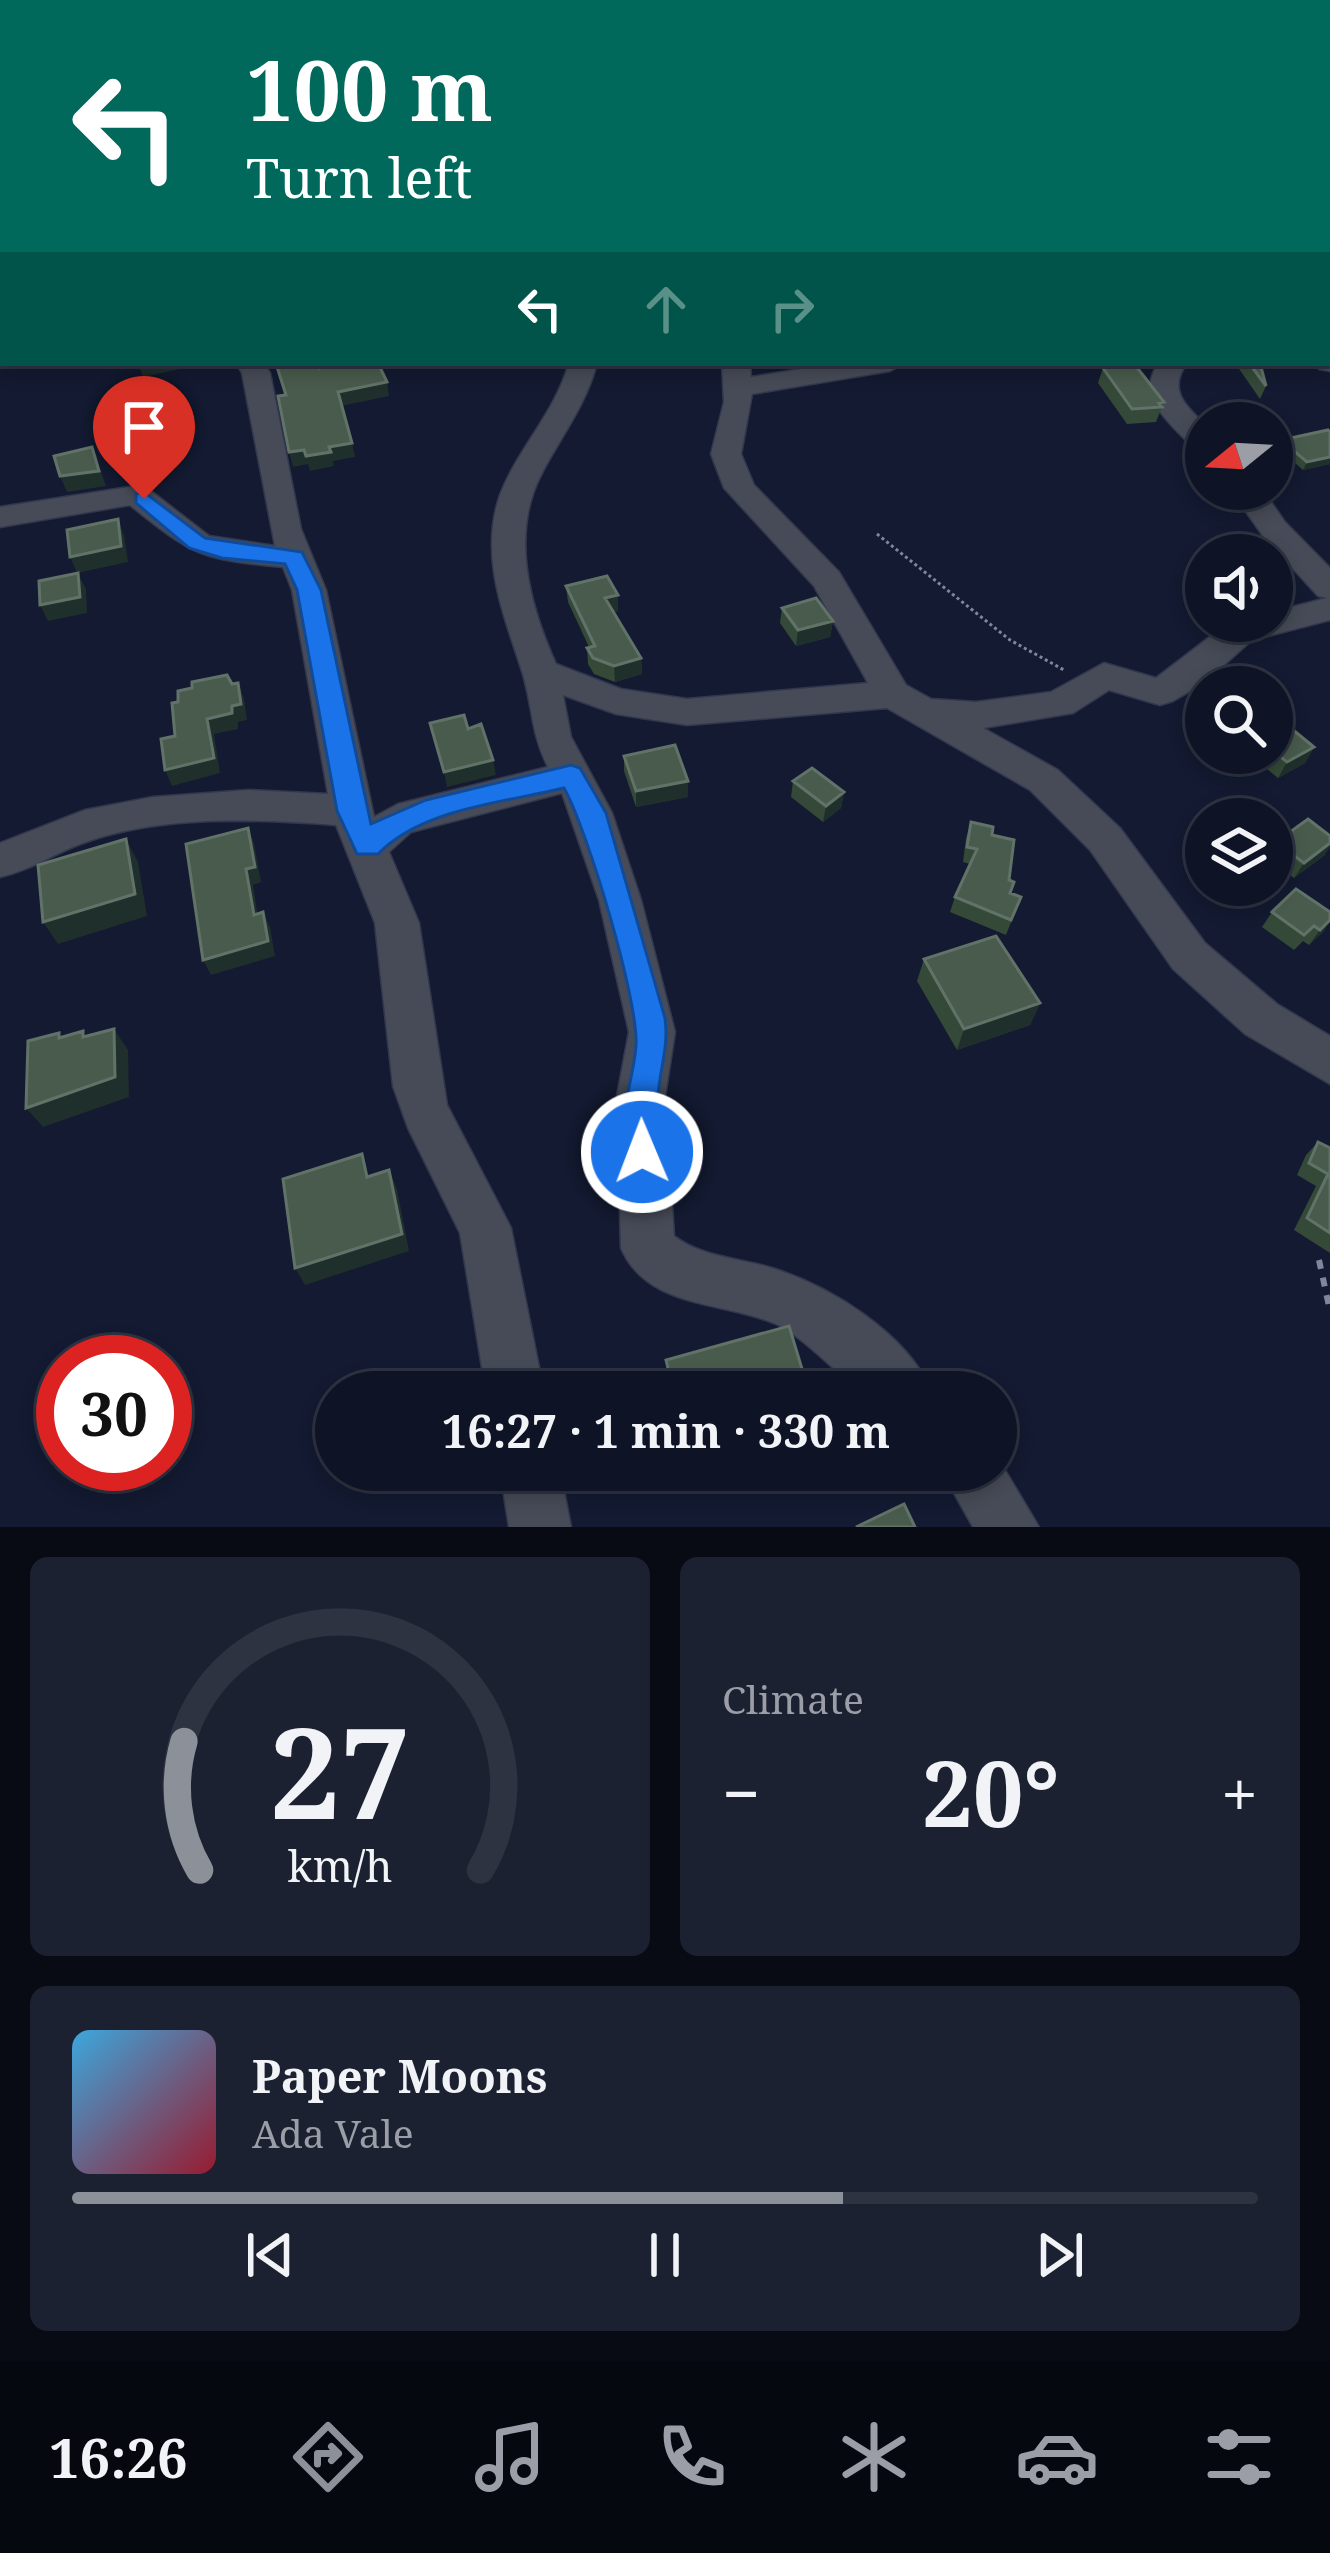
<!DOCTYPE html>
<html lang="en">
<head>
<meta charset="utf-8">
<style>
  :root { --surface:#0e1425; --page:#1c2132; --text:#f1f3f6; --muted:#9b9ea7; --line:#2e3342; --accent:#8c9099 }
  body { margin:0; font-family:"Noto Serif",serif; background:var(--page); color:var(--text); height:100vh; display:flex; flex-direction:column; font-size:45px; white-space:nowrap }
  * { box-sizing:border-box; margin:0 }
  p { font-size:39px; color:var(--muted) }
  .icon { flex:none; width:66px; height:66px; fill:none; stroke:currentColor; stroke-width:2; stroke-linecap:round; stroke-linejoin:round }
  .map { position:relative; height:1527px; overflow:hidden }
  .sheet { display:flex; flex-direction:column; gap:30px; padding:30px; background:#080b14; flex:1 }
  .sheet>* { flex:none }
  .hud { position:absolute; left:0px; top:0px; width:1332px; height:366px; box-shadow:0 6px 18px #0003,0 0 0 3px var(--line); background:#00695c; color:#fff; overflow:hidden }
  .needle { width:78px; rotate:252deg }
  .tools { position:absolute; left:1185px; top:402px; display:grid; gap:24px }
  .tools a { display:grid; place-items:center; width:108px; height:108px; border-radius:50%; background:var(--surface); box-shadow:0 6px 18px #0003,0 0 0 3px var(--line); font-size:60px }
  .speed { position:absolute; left:36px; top:1335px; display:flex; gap:24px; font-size:60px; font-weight:700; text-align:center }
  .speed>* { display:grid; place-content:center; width:156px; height:156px; border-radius:50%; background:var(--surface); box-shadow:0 6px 18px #0003,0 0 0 3px var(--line); line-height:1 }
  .speed .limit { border:18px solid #d22; background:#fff; color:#111 }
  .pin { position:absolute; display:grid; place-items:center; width:102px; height:102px; color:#fff; margin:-123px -51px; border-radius:50% 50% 50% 0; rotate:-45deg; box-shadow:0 0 12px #0007 }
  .pin .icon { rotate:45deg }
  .me { position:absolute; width:132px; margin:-66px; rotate:359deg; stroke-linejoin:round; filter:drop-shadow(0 0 9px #0008) }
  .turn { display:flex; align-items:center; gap:42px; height:252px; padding:0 48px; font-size:54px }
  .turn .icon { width:156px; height:156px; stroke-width:2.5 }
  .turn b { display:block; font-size:84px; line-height:102px }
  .lanes { display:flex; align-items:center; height:114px; padding:0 48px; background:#0003; justify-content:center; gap:60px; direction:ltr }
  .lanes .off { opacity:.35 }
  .big { font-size:90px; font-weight:700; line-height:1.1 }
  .sheet .card { flex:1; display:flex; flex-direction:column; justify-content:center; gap:18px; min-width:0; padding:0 42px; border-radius:18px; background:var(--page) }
  .sheet .dial { align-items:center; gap:0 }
  .dial svg { height:312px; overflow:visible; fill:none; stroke:var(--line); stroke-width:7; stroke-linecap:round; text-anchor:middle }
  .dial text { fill:var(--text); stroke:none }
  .song { display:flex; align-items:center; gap:36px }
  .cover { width:144px; height:144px; border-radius:18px; background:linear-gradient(135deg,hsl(200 70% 55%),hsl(350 70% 35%)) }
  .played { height:12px; border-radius:6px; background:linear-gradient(90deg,var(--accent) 65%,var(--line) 65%) }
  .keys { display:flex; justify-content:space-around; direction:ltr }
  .heat { display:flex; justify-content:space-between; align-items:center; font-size:66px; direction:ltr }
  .sheet .tiles { flex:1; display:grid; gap:30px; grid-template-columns:1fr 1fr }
  .card:last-child { grid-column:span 2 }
  .trip { position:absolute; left:315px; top:1371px; width:702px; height:120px; border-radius:60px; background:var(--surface); box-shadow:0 6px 18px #0003,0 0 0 3px var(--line); font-weight:700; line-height:120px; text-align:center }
  .tab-bar { display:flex; height:192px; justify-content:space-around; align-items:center; background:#06080f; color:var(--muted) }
  .tab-bar .icon { width:84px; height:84px }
  .tab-bar .current { color:var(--accent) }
  .tab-bar b { font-size:54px; color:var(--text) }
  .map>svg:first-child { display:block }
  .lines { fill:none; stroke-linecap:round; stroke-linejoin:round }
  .minor-casing { stroke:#31384e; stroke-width:3 }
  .path-far1 { stroke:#80879a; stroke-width:3; stroke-dasharray:3 3; stroke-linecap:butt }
  .path { stroke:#80879a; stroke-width:6; stroke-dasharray:9 9; stroke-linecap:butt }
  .minor { fill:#474b57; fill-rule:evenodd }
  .wall { fill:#344937 }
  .shaded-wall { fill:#1f2f2c }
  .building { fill:#485b4c; stroke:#617268; stroke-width:3 }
  .route { fill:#1a73e8; stroke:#114b97; stroke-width:3 }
</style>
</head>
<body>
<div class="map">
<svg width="1330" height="1527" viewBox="0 0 1330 1527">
  <rect width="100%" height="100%" fill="#131a31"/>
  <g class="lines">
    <g class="minor-casing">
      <path id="minor" d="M1329 55H1330V67H1329Z
        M0 86 3 87V101L0 100Z
        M1329 147H1330V159H1329Z
        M3 203V219L0 220V204Z
        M0 281H3V297H0Z
        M1330 355V371L1319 369 1315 363H1329Z
        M236 363H264L270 373 301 529 326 590 374 817 398 804 548 767C530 732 533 704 521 668 503 613 479 555 500 495 518 448 555 413 569 363H597C586 405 562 435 542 473 510 533 529 604 556 664L621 689 687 699 868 683 814 586 724 488 711 454 724 402 722 363H750L751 377 839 363H904L890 371 752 394 741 454 754 485 839 572 906 685 931 699 976 702 1051 692 1104 663 1156 678 1228 623 1272 621V612L1327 598 1318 596 1263 536 1230 489H1262L1285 522 1330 568V620L1252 640 1204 683 1173 701 1160 705 1109 690 1073 713 983 728 1058 770 1120 828 1205 943 1277 1004 1330 1036V1084L1245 1034 1173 969 1090 850 1030 790 887 708 687 725 616 714 563 695 571 737 612 813 641 900 675 1032 665 1096 674 1236C701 1257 739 1258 772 1268 830 1286 907 1333 932 1392 913 1392 883 1398 865 1392 848 1386 805 1337 776 1324 723 1301 647 1309 621 1248L617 1096 629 1032 599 900 562 793 411 832 389 852 419 923 447 1105 511 1228 544 1392H486L460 1233 408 1128 393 1086 375 923 336 825C256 819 164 815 86 842 56 852 32 870 0 877V843L85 810 153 797 249 790 328 794 292 590 283 567C202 559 194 557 130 505L0 527V507L136 486 147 488 209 536 275 546 242 373Z
        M1159 363H1187C1167 391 1186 405 1206 426V453L1195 450C1173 425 1133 397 1159 363Z
        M996 1455 1039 1527H973L941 1470H996Z
        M500 1470H560L571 1527H509Z"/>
    </g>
    <path class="path-far1" d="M0 0 39 3
      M877 534 1010 640 1064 670"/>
    <path class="path" d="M1319 1260 1330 1311"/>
    <use href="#minor" class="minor"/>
  </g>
  <path class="wall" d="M1235 363H1260L1266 386 1260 399Z
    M1103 368 1164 402 1156 422 1127 424 1098 383Z
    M1330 432V464L1303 470 1277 447 1281 440Z
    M566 586 618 611 614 612 641 658 642 674 615 682 594 674 588 664 587 648 589 647 568 602Z
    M782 608 833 621 830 637 796 646 780 623Z
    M1272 733 1314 747 1305 763 1278 778 1251 756 1252 753H1272Z
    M624 756 688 781V797L636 807 624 771Z
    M793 781 844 792 841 808 823 822 791 797Z
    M971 822 992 835 1009 880 1010 893 1021 897 1006 935 950 912 955 897 970 864 963 862 966 838Z
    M1276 842 1325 855 1294 878 1272 861V850Z
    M1272 912 1324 931 1309 945 1303 941 1294 950 1262 927Z
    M924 959 1040 1003 1030 1025 957 1050 917 981Z
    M1318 1142 1330 1148V1253L1294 1230 1316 1186 1297 1175 1306 1155Z
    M666 1360 809 1392H670L666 1375Z
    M883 1470H915L914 1478 890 1486Z"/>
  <path class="shaded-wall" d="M138 363H184L185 368 143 377Z
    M387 382 389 396 341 406 338 392Z
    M352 443 355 457 333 461 334 466 310 471 308 464 293 467 289 452Z
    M92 447 106 486 67 492 60 476Z
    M1330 457V464L1303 470 1307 462Z
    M118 519 124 535 128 562 77 573 70 557Z
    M78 573 86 589 87 613 48 621 40 605Z
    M618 595V611L606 614 605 598Z
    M833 621 830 637 796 646 798 630Z
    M641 658 642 674 615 682 614 666Z
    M238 683 244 699 247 720 238 722V729L214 734 220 773 172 786 165 770Z
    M1314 747 1305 763 1278 778 1287 762Z
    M493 760 496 775 447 787 444 772Z
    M688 781V797L636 807V791Z
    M844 792 841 808 823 822 826 806Z
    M248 828 254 843 261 882 253 885 260 930 254 915 246 869Z
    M126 839 138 862 147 916 58 944 43 922Z
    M1330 843V847L1325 855 1294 878 1304 863Z
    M263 912 270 927 275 956 211 975 203 960Z
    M1330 920 1324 931 1309 945 1320 930Z
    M1040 1003 1030 1025 957 1050 964 1029Z
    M114 1029 128 1050 129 1097 43 1127 26 1108Z
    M389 1170 397 1189 409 1251 305 1285 295 1268Z
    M917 1473 914 1478 890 1486 892 1482Z"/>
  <path class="building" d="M1118 0H1164L1167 3H1122Z
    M1329 62H1330V109L1329 108Z
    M1329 263H1330V343L1329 340Z
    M297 363H317L319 368 348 363H378L387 382 338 392 352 443 329 447 331 452 306 456 304 450 289 452 278 396 286 395 277 367Z
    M1249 363H1260L1266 386Z
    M1135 365 1164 402 1159 403 1162 407 1132 409 1103 368Z
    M1328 430 1330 432V457L1307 462 1281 440Z
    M92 447 99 471 60 476 54 456Z
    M118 519 121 546 70 557 67 530Z
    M78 573 80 597 40 605 39 581Z
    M607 576 618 595 605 598 641 658 614 666 593 658 587 648 595 646 566 586Z
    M816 598 833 621 798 630 782 608Z
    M227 675 232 684 238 683 241 704 232 706V713L207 719 214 758 165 770 161 739 175 736 172 703 178 702V691L192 688V682Z
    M464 715 468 729 481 724 493 760 444 772 430 723Z
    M1287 725 1314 747 1287 762 1272 750V733Z
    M675 745 688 781 636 791 624 756Z
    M812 768 844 792 826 806 793 781Z
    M1308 819 1330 836V843L1304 863 1276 842Z
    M971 822 993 827 992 835 1014 840 1009 880 1014 882 1010 893 1021 897 1011 920 955 897 977 849 967 847Z
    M248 828 255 867 246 869 254 915 263 912 268 941 203 960 186 844Z
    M126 839 135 894 43 922 38 865Z
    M1296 889 1330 912V920L1320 930 1314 926 1304 935 1272 912Z
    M996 936 1040 1003 964 1029 924 959Z
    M114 1029 115 1077 26 1108 28 1041 59 1033V1038L83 1031V1037Z
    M1318 1142 1330 1148V1233L1307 1218 1328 1174 1309 1163Z
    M362 1154 367 1177 389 1170 402 1234 295 1268 283 1179Z
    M789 1326 809 1392H674L666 1360Z
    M887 1470H915L917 1473 892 1482Z
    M904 1504 915 1527H856Z"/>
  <path class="route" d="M144 492 205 538 302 552 321 590 371 824 426 800 571 765 580 768 606 813 665 1018C669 1047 660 1067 658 1096 655 1119 664 1142 655 1164L642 1169 630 1164C613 1124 633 1086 636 1046 639 1001 587 829 564 788 503 803 423 808 378 854H357L337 811 297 590 285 564 222 558 189 548 136 503V494Z"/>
</svg>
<div class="tools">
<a><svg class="needle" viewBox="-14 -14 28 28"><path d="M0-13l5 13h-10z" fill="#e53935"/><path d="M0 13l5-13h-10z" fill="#9b9ea7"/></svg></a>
<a><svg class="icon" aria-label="sound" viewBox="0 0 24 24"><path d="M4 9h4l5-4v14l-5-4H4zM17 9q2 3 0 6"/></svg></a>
<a><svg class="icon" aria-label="search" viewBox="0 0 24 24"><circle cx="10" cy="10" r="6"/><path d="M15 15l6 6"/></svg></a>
<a><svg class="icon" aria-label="layers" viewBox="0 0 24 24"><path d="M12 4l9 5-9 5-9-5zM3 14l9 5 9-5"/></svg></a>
</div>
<div class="speed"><div class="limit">30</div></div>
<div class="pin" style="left:144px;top:499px;background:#d93025"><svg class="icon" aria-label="arrive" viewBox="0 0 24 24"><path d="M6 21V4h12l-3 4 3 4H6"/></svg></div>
<svg class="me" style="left:642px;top:1152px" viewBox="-20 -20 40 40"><circle r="17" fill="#1a73e8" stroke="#fff" stroke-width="3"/><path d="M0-11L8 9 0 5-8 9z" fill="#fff"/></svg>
<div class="trip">16:27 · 1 min · 330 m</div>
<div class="hud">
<div class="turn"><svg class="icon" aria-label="left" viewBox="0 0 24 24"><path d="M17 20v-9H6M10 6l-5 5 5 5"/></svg><div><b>100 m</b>Turn left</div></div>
<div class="lanes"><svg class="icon" aria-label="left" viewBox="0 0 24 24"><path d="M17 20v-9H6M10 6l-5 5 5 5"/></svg><svg class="icon off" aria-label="ahead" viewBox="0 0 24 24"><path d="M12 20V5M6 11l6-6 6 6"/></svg><svg class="icon off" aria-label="right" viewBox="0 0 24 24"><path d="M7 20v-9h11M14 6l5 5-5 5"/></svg></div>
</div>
</div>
<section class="sheet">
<div class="tiles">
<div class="card dial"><svg viewBox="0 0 100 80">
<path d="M14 69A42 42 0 1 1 86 69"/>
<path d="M14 69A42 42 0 0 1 10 36" stroke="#8c9099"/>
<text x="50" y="56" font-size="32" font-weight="700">27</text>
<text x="50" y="72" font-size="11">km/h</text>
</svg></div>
<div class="card"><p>Climate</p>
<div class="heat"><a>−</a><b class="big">20°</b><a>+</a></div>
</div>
<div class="card">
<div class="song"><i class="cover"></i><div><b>Paper Moons</b><p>Ada Vale</p></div></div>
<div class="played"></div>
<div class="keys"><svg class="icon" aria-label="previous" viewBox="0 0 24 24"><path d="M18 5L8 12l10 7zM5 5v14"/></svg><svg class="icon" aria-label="pause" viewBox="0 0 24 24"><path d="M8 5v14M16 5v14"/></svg><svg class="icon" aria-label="next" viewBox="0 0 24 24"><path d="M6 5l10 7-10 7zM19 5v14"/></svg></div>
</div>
</div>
</section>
<nav class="tab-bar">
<b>16:26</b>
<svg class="icon current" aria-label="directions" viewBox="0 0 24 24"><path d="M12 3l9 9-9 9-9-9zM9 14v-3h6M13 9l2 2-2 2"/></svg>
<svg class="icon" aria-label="music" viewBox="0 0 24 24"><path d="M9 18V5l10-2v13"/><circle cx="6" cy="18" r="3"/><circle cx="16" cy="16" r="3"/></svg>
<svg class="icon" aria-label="phone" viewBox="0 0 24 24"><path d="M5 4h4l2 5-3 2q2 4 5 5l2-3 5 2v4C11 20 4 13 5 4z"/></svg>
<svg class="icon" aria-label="climate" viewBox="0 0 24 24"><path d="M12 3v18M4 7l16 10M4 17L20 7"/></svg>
<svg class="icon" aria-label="car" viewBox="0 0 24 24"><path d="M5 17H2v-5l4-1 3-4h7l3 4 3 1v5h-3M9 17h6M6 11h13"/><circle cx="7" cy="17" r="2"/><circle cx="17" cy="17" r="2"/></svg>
<svg class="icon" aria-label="filters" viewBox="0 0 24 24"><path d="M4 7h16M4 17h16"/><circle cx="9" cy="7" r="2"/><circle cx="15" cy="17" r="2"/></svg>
</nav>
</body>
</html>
